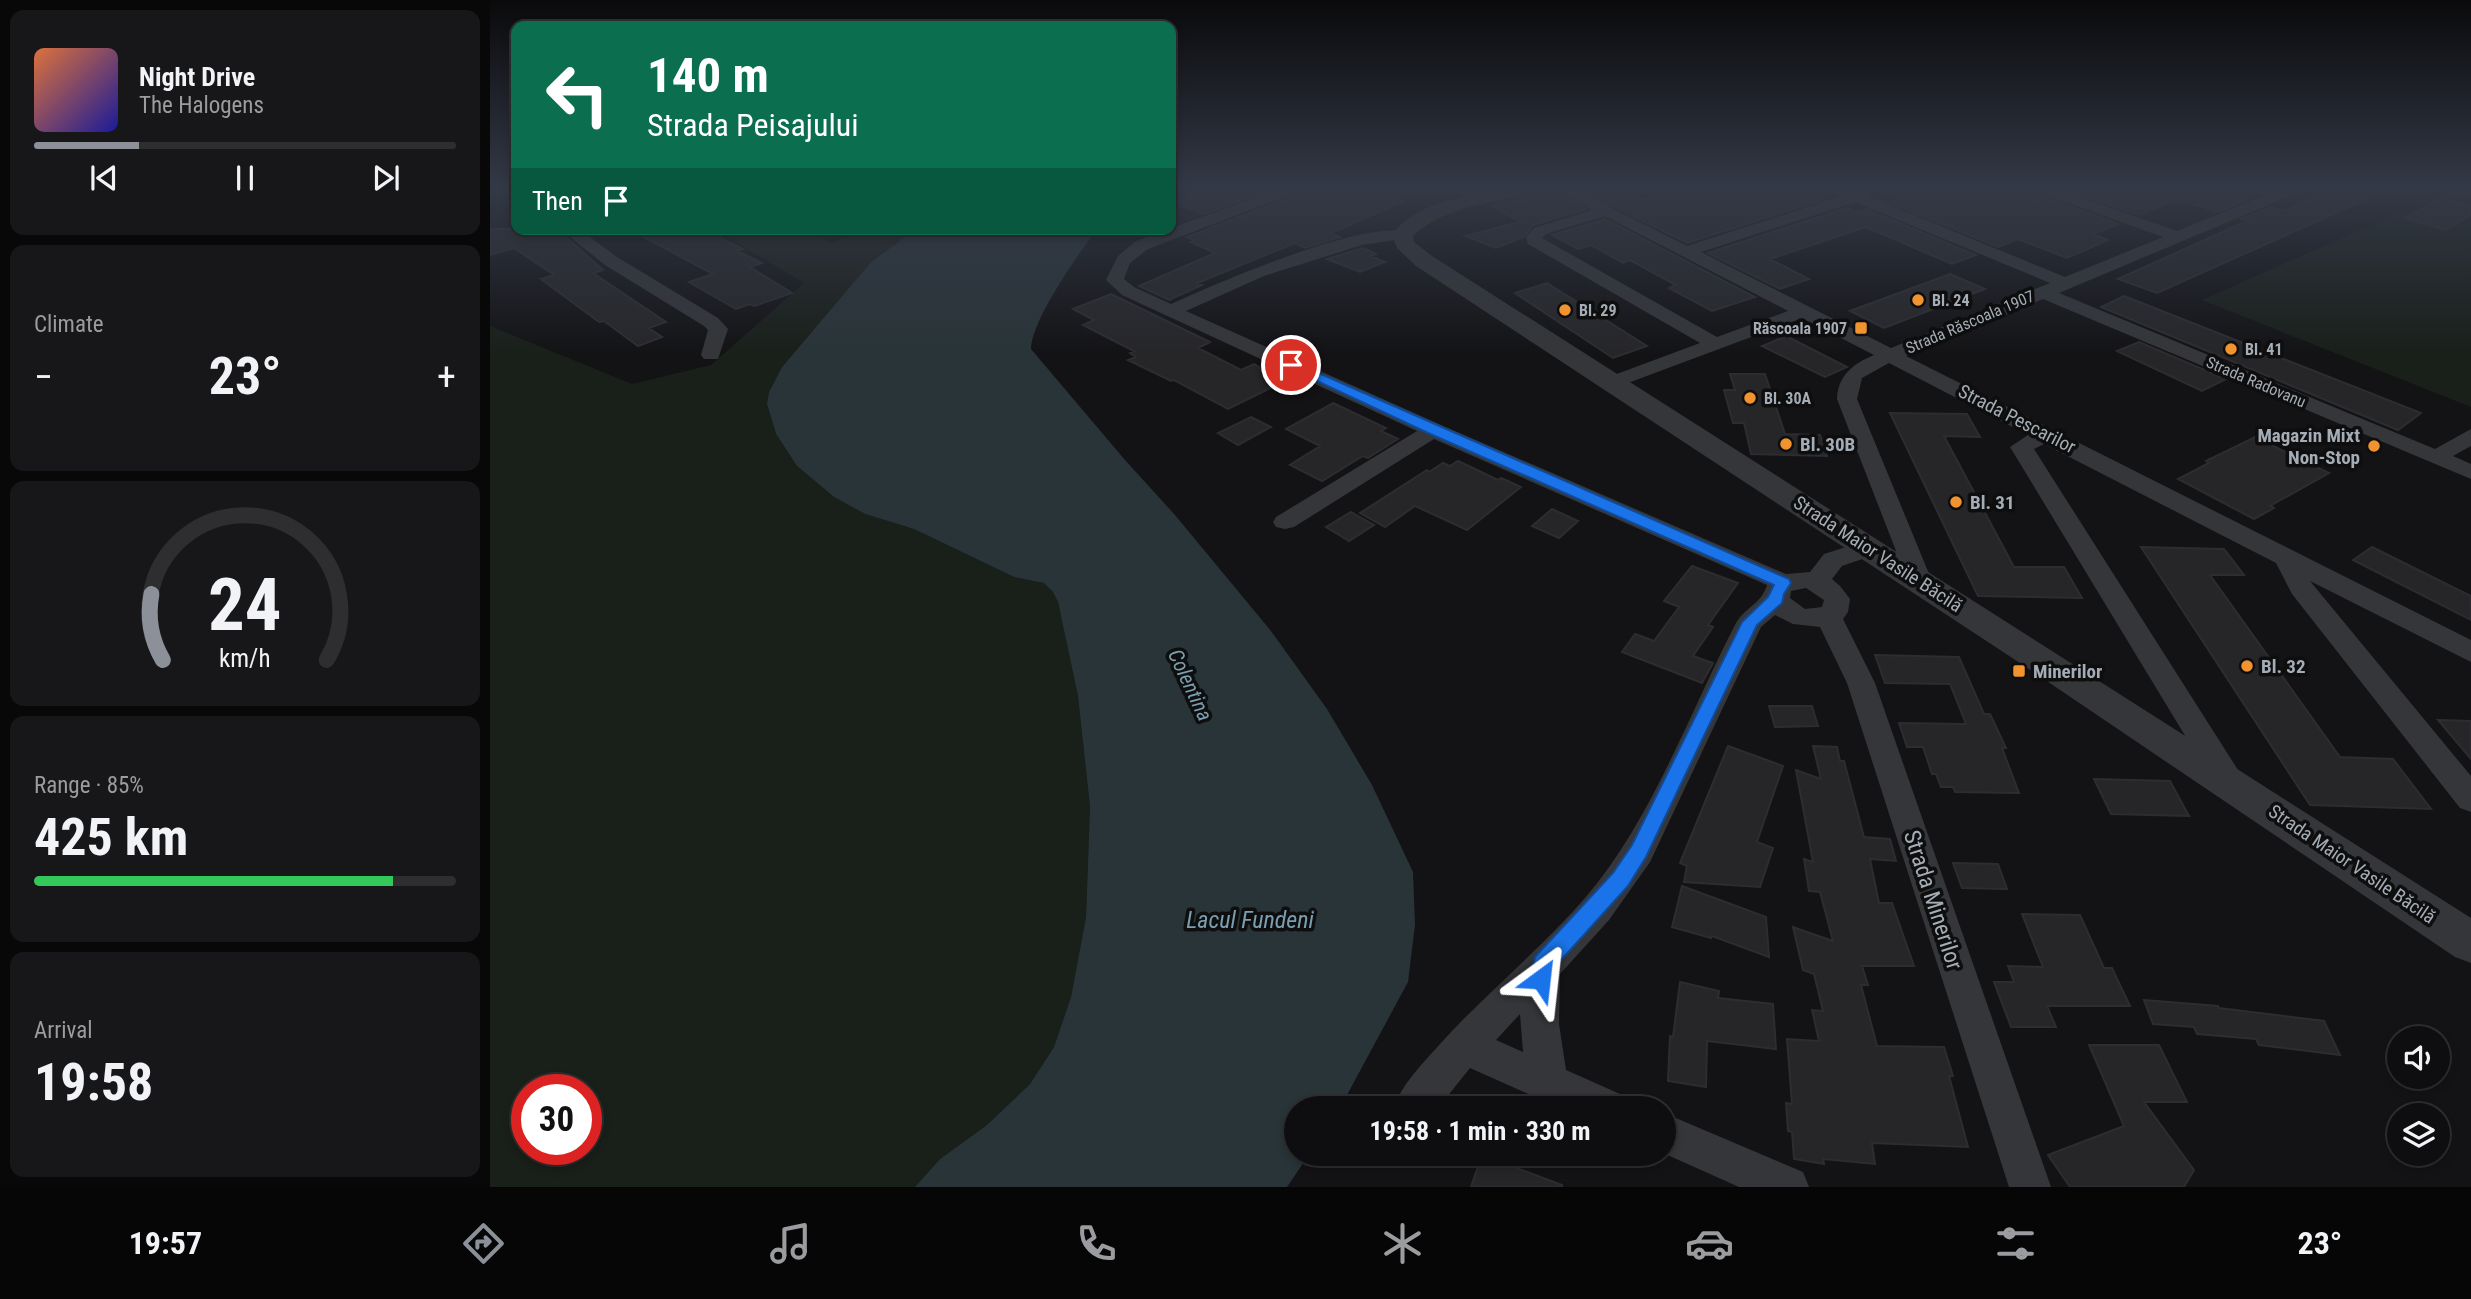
<!DOCTYPE html>
<html lang="en">
<head>
<meta charset="utf-8">
<style>
  :root { --surface:#0e0e10; --page:#171719; --text:#f1f3f6; --muted:#9b9c9f; --line:#2e2e30; --accent:#8c9099 }
  body { margin:0; font-family:"Roboto Condensed",sans-serif; background:var(--page); color:var(--text); height:100vh; display:flex; flex-direction:column; font-size:26px; white-space:nowrap }
  * { box-sizing:border-box; margin:0 }
  p { font-size:23px; color:var(--muted) }
  .icon { flex:none; width:38px; height:38px; fill:none; stroke:currentColor; stroke-width:2; stroke-linecap:round; stroke-linejoin:round }
  .map { position:relative; flex:1; overflow:hidden }
  .drawer { display:flex; flex-direction:column; gap:10px; padding:10px; background:#080809; width:490px }
  .drawer>* { flex:none }
  .top-card { position:absolute; left:21px; top:21px; width:665px; height:214px; border-radius:14px; box-shadow:0 4px 10px #0003,0 0 0 2px var(--line); background:#0b6e4f; color:#fff; overflow:hidden }
  .buttons { position:absolute; left:1897px; top:1026px; display:grid; gap:14px }
  .buttons a { display:grid; place-items:center; width:63px; height:63px; border-radius:50%; background:var(--surface); box-shadow:0 4px 10px #0003,0 0 0 2px var(--line); font-size:35px }
  .speed { position:absolute; left:21px; top:1074px; display:flex; gap:14px; font-size:35px; font-weight:700; text-align:center }
  .speed>* { display:grid; place-content:center; width:91px; height:91px; border-radius:50%; background:var(--surface); box-shadow:0 4px 10px #0003,0 0 0 2px var(--line); line-height:1 }
  .speed .limit { border:10px solid #d22; background:#fff; color:#111 }
  .pin { position:absolute; display:grid; place-items:center; width:60px; height:60px; color:#fff; margin:-30px; border:4px solid #fff; border-radius:50%; box-shadow:0 2px 7px #0007 }
  .me { position:absolute; width:77px; margin:-38px; rotate:30deg; stroke-linejoin:round; filter:drop-shadow(0 0 5px #0008) }
  .turn { display:flex; align-items:center; gap:24px; height:147px; padding:0 21px; font-size:32px }
  .turn .icon { width:91px; height:91px; stroke-width:2.5 }
  .turn b { display:block; font-size:49px; line-height:60px }
  .then { display:flex; align-items:center; height:66px; padding:0 21px; background:#0003; gap:14px; font-size:26px }
  .big { font-size:52px; font-weight:700; line-height:1.1 }
  .drawer .tile { flex:1; display:flex; flex-direction:column; justify-content:center; gap:10px; min-width:0; padding:0 24px; border-radius:14px; background:var(--page) }
  .drawer .dial { align-items:center; gap:0 }
  .dial svg { height:182px; overflow:visible; fill:none; stroke:var(--line); stroke-width:7; stroke-linecap:round; text-anchor:middle }
  .dial text { fill:var(--text); stroke:none }
  .song { display:flex; align-items:center; gap:21px }
  .cover { width:84px; height:84px; border-radius:10px; background:linear-gradient(135deg,hsl(20 70% 55%),hsl(240 70% 35%)) }
  .played { height:7px; border-radius:4px; background:linear-gradient(90deg,var(--accent) 25%,var(--line) 25%) }
  .keys { display:flex; justify-content:space-around; direction:ltr }
  .heat { display:flex; justify-content:space-between; align-items:center; font-size:38px; direction:ltr }
  .charge { height:10px; border-radius:5px; background:linear-gradient(90deg,#34c759 85%,var(--line) 0) }
  .trip { position:absolute; left:794px; top:1096px; width:392px; height:70px; border-radius:35px; background:var(--surface); box-shadow:0 4px 10px #0003,0 0 0 2px var(--line); font-weight:700; line-height:70px; text-align:center }
  .menu { display:flex; height:112px; justify-content:space-around; align-items:center; background:#060606; color:var(--muted) }
  .menu .icon { width:49px; height:49px }
  .menu .current { color:var(--accent) }
  .menu b { font-size:32px; color:var(--text) }
  main { display:flex; flex:1; min-height:0 }
  .map>svg:first-child { display:block }
  .green { fill:#191f19; fill-rule:evenodd }
  .water { fill:#293438 }
  .building { fill:#262629; stroke:#2d2d31; stroke-width:2 }
  .lines { fill:none; stroke-linecap:round; stroke-linejoin:round }
  .minor { fill:#343639; fill-rule:evenodd }
  .tertiary { fill:#343639; fill-rule:evenodd }
  .route { fill:#1a73e8; stroke:#114b97; stroke-width:2 }
  .poi-dot { fill:#f1932e; stroke:#0e0e0f; stroke-width:2.5 }
  .labels { text-anchor:middle; dominant-baseline:central; stroke-width:7; stroke-linejoin:round; paint-order:stroke }
  .far-poi-label { font-size:16px; font-weight:bold; fill:#a4acb5; stroke:#0e0e0f; text-anchor:start }
  .far-street-label { font-size:16px; fill:#a4acb5; stroke:#0e0e0f }
  .street-label { font-size:19px; fill:#a4acb5; stroke:#0e0e0f }
  .poi-label { font-size:19px; font-weight:bold; fill:#a4acb5; stroke:#0e0e0f; text-anchor:start }
  .water-label { font-size:21px; font-style:italic; fill:#7b9fb0; stroke:#0e0e0f }
  .near-street-label { font-size:23px; fill:#a4acb5; stroke:#0e0e0f }
  .near-water-label { font-size:24px; font-style:italic; fill:#7b9fb0; stroke:#0e0e0f }
</style>
</head>
<body>
<main>
<section class="drawer">
<div class="tile">
<div class="song"><i class="cover"></i><div><b>Night Drive</b><p>The Halogens</p></div></div>
<div class="played"></div>
<div class="keys"><svg class="icon" aria-label="previous" viewBox="0 0 24 24"><path d="M18 5L8 12l10 7zM5 5v14"/></svg><svg class="icon" aria-label="pause" viewBox="0 0 24 24"><path d="M8 5v14M16 5v14"/></svg><svg class="icon" aria-label="next" viewBox="0 0 24 24"><path d="M6 5l10 7-10 7zM19 5v14"/></svg></div>
</div>
<div class="tile"><p>Climate</p>
<div class="heat"><a>−</a><b class="big">23°</b><a>+</a></div>
</div>
<div class="tile dial"><svg viewBox="0 0 100 80">
<path d="M14 69A42 42 0 1 1 86 69"/>
<path d="M14 69A42 42 0 0 1 9 40" stroke="#8c9099"/>
<text x="50" y="56" font-size="32" font-weight="700">24</text>
<text x="50" y="72" font-size="11">km/h</text>
</svg></div>
<div class="tile"><p>Range · 85%</p><b class="big">425 km</b><div class="charge"></div></div>
<div class="tile"><p>Arrival</p><b class="big">19:58</b></div>
</section>
<div class="map">
<svg width="1981" height="1187" viewBox="0 0 1981 1187">
  <rect width="100%" height="100%" fill="#131315"/>
  <path class="green" d="M1962 189H1981V407L1712 300Z
    M223 229H319L342 243 370 229H426L381 262 292 367 279 392 277 404 286 434 307 466 344 497 375 514 424 529 524 577 554 583 563 592 568 602 588 696 600 807 596 917 581 997 564 1047 540 1084 497 1125 450 1159 425 1187H0V326L142 384 221 365 314 283ZM37 1090H96V1150H37Z"/>
  <path class="water" d="M426 229H607C589 253 541 321 541 349L635 460 685 515 781 631 837 709 882 785 923 872 925 925 918 982 850 1108H807V1153H820L797 1187H425L450 1159 497 1125 540 1084 564 1047 581 997 596 917 600 807 588 696 568 602 563 592 554 583 524 577 424 529 375 514 344 497 307 466 286 434 277 404 279 392 292 367 381 262Z"/>
  <path class="building" d="M717 189H782L714 214 682 203Z
    M813 189H882L914 201 841 233 850 237 815 248 805 243 707 283 712 285 679 300 649 286 725 253 701 242 705 241 697 237 808 194Z
    M1089 189H1130L1154 200 1194 189H1310L1335 199 1197 243Z
    M1437 189H1511L1538 198 1539 189H1543L1547 194 1628 224 1603 234 1618 240 1577 258 1528 239 1508 247 1398 202Z
    M1574 189 1670 191V189H1728L1759 199 1728 212 1687 199 1649 215Z
    M1842 189 1879 198 1667 293 1628 279 1757 221 1751 219 1781 207 1793 211Z
    M1064 190 1096 209 1043 225 1034 237 1006 248 975 236 1030 222 1003 206Z
    M1952 198 1981 206V215L1955 230 1915 218Z
    M1356 208 1366 212 1376 209 1486 255 1462 264 1376 227 1280 259 1319 279 1290 289 1218 253Z
    M1115 219 1265 297 1222 311 1179 288 1186 285 1140 260 1133 263 1101 245 1088 249 1062 235Z
    M0 229H67L113 270 103 273 176 322 159 328 172 337 148 346 114 321 109 322 51 279 64 275 24 248 0 255Z
    M139 229H214L253 249 247 251 272 263 260 267 302 293 264 306 260 304 246 309 199 282 223 274Z
    M873 248 886 254 881 256 895 262 870 272 837 259Z
    M1460 274 1495 289 1394 328 1360 311Z
    M1057 283 1157 346 1123 358 1025 293Z
    M621 294 720 342 708 348 751 370 764 364 795 381 738 409 684 380 681 381 638 360 646 357 640 353 644 351 593 325 604 320 583 309Z
    M1634 296 1931 413 1908 430 1611 307Z
    M1296 336 1357 367 1335 377 1272 346Z
    M1649 342 1736 379 1712 391 1627 351Z
    M1240 374H1275L1295 434 1330 435 1337 456 1261 454 1254 423H1243L1234 390H1245Z
    M843 403 896 428 891 431 908 439 878 458 873 456 832 481 800 465 830 446 796 429Z
    M1400 413 1477 414 1490 437 1454 436 1524 567H1574L1592 598 1488 596Z
    M761 417 781 427 748 445 728 433Z
    M1765 437 1839 473 1780 506 1784 508 1764 519 1688 479 1719 463 1716 461Z
    M968 461 1008 480 1011 478 1031 487 977 530 925 506 895 527 870 513 937 470 939 472 953 463 960 466Z
    M1062 509 1088 521 1069 538 1042 526Z
    M861 512 884 525 859 541 836 527Z
    M1651 547 1734 549 1754 575H1720L1850 757 1903 759 1941 809 1820 805Z
    M1882 547 1981 596V620L1863 560Z
    M1202 566 1248 583 1218 625 1223 627 1203 656 1223 663 1212 683 1132 652 1145 634 1164 641 1189 607 1174 601Z
    M1385 655 1469 657 1494 714H1500L1516 748H1512L1529 793 1465 792 1463 787H1451L1446 774H1442L1433 747H1417L1409 723 1476 724 1460 684 1395 683Z
    M1279 706H1322L1328 726 1285 727Z
    M1948 720 1981 721V759Z
    M1238 746 1293 766 1267 842 1283 848 1270 887 1194 882 1197 866 1190 863Z
    M1323 746 1347 747 1350 761H1354L1374 837 1400 839 1406 861 1380 859 1389 903H1402L1424 966H1372L1378 985H1371L1387 1046 1454 1047 1463 1076H1459L1478 1147 1382 1143 1385 1164 1333 1159 1334 1164 1304 1159 1302 1132 1298 1131 1296 1103 1302 1104 1297 1039 1329 1041 1322 1010 1333 1011 1324 974 1313 970 1303 927 1343 941 1330 892 1319 891 1314 859 1323 862 1306 770 1331 779Z
    M1604 779 1680 781 1699 816 1621 814Z
    M1463 863 1508 864 1517 889 1472 888Z
    M1192 886 1276 917 1279 957 1222 936 1221 938 1182 927Z
    M1532 914 1590 915 1614 968H1622L1640 1006H1557L1566 1027H1521L1504 982H1524L1518 966 1553 967Z
    M1190 982 1229 991 1228 998 1283 1004 1286 1049 1217 1041 1216 1087 1178 1081 1180 1036 1183 1037Z
    M1654 1000 1728 1006 1729 1008 1834 1021 1850 1055 1769 1045 1766 1039 1707 1034 1704 1027 1663 1024Z
    M1599 1045H1669L1697 1102H1654L1704 1170 1694 1187H1580L1558 1155 1634 1126Z
    M992 1155 1072 1185V1187H981Z"/>
  <g class="lines">
    <path class="minor" d="M789 189H810L807 192 658 249 640 263 634 279 644 287 681 304C728 283 871 220 918 232L920 235 918 238 872 245 774 276 696 311 951 425 1296 574 1320 572 1334 554 1378 540 1387 542 1391 548 1387 554 1352 566 1342 579 1350 586 1360 599 1358 612 1353 619 1385 683 1561 1187H1519L1357 683 1330 627 1303 624 1285 615 1271 627 1160 862 1119 920 1070 974 1069 1024 1076 1070 1130 1094 1136 1108H1070L980 1068 948 1108H903C913 1083 932 1064 950 1044 995 994 1050 950 1095 898 1160 823 1199 714 1245 625 1254 607 1271 605 1277 585L944 439 804 527 795 529 786 527 783 522 786 517 927 431 632 295 616 280 628 256 646 241ZM1316 588 1334 600 1332 607 1315 609 1300 598 1301 591ZM1030 1014 1033 1052 1006 1040Z
      M956 189H977L1001 200 993 205Z
      M1066 189H1084L1197 246 1352 196 1341 189 1379 191 1380 197 1575 277 1673 237 1548 192 1546 189H1567L1687 231 1791 189H1811L1809 192 1569 293 1945 449 1981 429V446L1963 456 1981 464V479L1553 299 1416 356 1981 640V662L1820 581 1981 776V812L1970 808 1802 594 1786 563 1554 444 1544 449 1755 781 1750 790 1739 793 1728 790 1520 447 1538 435 1399 363 1372 378 1367 399 1442 581 1438 587 1429 589 1420 587 1347 399C1348 375 1363 364 1384 355L1312 318 1130 386H1116L1113 382 1116 378 1210 343 1038 244 1036 237 1044 228 1102 210ZM1365 202 1560 283 1401 348 1211 252ZM1115 216 1298 311 1227 337 1052 238 1056 234Z
      M70 229H89L127 257 228 318 238 329 228 359H214L211 355 218 330 214 326 115 265Z
      M1174 1113 1313 1172 1319 1187H1249L1173 1153Z"/>
    <path class="tertiary" d="M1011 189H1045L1042 193C1003 203 952 207 923 236L924 242 942 256 1981 918V963L1965 957 1536 667 926 266 907 248 902 235C924 203 975 196 1011 189Z"/>
  </g>
  <linearGradient id="sky" x2="0" y2="1"><stop stop-color="#0a0a0c"/><stop offset="0.53" stop-color="#333946"/><stop offset="1" stop-color="#333946" stop-opacity="0"/></linearGradient>
  <rect width="1981" height="355" fill="url(#sky)"/>
  <path class="route" d="M801 361 1299 579 1301 583 1294 594 1292 603 1267 625 1156 857 1138 886 1063 969 1059 986 1051 989 1043 986 1040 979 1045 957 1123 873 1142 845 1252 622 1278 597 1284 585 938 433 797 367 795 365Z"/>
  <g class="poi-dot">
    <circle cx="1428" cy="300" r="7"/>
    <circle cx="1075" cy="310" r="7"/>
    <rect x="1364" y="321" width="14" height="14" rx="3.5"/>
    <circle cx="1741" cy="349" r="7"/>
    <circle cx="1260" cy="398" r="7"/>
    <circle cx="1296" cy="444" r="7"/>
    <circle cx="1884" cy="446" r="7"/>
    <circle cx="1466" cy="502" r="7"/>
    <circle cx="1757" cy="666" r="7"/>
    <rect x="1522" y="664" width="14" height="14" rx="3.5"/>
  </g>
  <g class="labels">
    <g class="far-poi-label">
      <text x="1442" y="300">Bl. 24</text>
      <text x="1089" y="310">Bl. 29</text>
      <text x="1357" y="328" text-anchor="end">Răscoala 1907</text>
      <text x="1755" y="349">Bl. 41</text>
      <text x="1274" y="398">Bl. 30A</text>
    </g>
    <g class="far-street-label">
      <text transform="translate(1480 322) rotate(-23)">Strada Răscoala 1907</text>
      <text transform="translate(1766 382) rotate(23)">Strada Radovanu</text>
    </g>
    <g class="street-label">
      <text transform="translate(1527 419) rotate(27)">Strada Pescarilor</text>
      <text transform="translate(1388 554) rotate(33)">Strada Maior Vasile Băcilă</text>
      <text transform="translate(1862 864) rotate(34)">Strada Maior Vasile Băcilă</text>
    </g>
    <g class="poi-label">
      <text x="1870" y="435" text-anchor="end">Magazin Mixt<tspan x="1870" dy="22">Non-Stop</tspan></text>
      <text x="1310" y="444">Bl. 30B</text>
      <text x="1480" y="502">Bl. 31</text>
      <text x="1771" y="666">Bl. 32</text>
      <text x="1543" y="671">Minerilor</text>
    </g>
    <g class="water-label">
      <text transform="translate(700 685) rotate(65)">Colentina</text>
    </g>
    <g class="near-street-label">
      <text transform="translate(1443 900) rotate(72)">Strada Minerilor</text>
    </g>
    <g class="near-water-label">
      <text x="760" y="920">Lacul Fundeni</text>
    </g>
  </g>
</svg>
<div class="buttons">
<a><svg class="icon" aria-label="sound" viewBox="0 0 24 24"><path d="M4 9h4l5-4v14l-5-4H4zM17 9q2 3 0 6"/></svg></a>
<a><svg class="icon" aria-label="layers" viewBox="0 0 24 24"><path d="M12 4l9 5-9 5-9-5zM3 14l9 5 9-5"/></svg></a>
</div>
<div class="speed"><div class="limit">30</div></div>
<div class="pin" style="left:801px;top:365px;background:#d93025"><svg class="icon" aria-label="arrive" viewBox="0 0 24 24"><path d="M6 21V4h12l-3 4 3 4H6"/></svg></div>
<svg class="me" style="left:1051px;top:979px" viewBox="-20 -20 40 40"><path d="M0-17L14 15 0 8-14 15z" fill="#1a73e8" stroke="#fff" stroke-width="4"/></svg>
<div class="trip">19:58 · 1 min · 330 m</div>
<div class="top-card">
<div class="turn"><svg class="icon" aria-label="left" viewBox="0 0 24 24"><path d="M17 20v-9H6M10 6l-5 5 5 5"/></svg><div><b>140 m</b>Strada Peisajului</div></div>
<div class="then">Then<svg class="icon" aria-label="arrive" viewBox="0 0 24 24"><path d="M6 21V4h12l-3 4 3 4H6"/></svg></div>
</div>
</div>
</main>
<nav class="menu">
<b>19:57</b>
<svg class="icon current" aria-label="directions" viewBox="0 0 24 24"><path d="M12 3l9 9-9 9-9-9zM9 14v-3h6M13 9l2 2-2 2"/></svg>
<svg class="icon" aria-label="music" viewBox="0 0 24 24"><path d="M9 18V5l10-2v13"/><circle cx="6" cy="18" r="3"/><circle cx="16" cy="16" r="3"/></svg>
<svg class="icon" aria-label="phone" viewBox="0 0 24 24"><path d="M5 4h4l2 5-3 2q2 4 5 5l2-3 5 2v4C11 20 4 13 5 4z"/></svg>
<svg class="icon" aria-label="climate" viewBox="0 0 24 24"><path d="M12 3v18M4 7l16 10M4 17L20 7"/></svg>
<svg class="icon" aria-label="car" viewBox="0 0 24 24"><path d="M5 17H2v-5l4-1 3-4h7l3 4 3 1v5h-3M9 17h6M6 11h13"/><circle cx="7" cy="17" r="2"/><circle cx="17" cy="17" r="2"/></svg>
<svg class="icon" aria-label="filters" viewBox="0 0 24 24"><path d="M4 7h16M4 17h16"/><circle cx="9" cy="7" r="2"/><circle cx="15" cy="17" r="2"/></svg>
<b>23°</b>
</nav>
</body>
</html>
